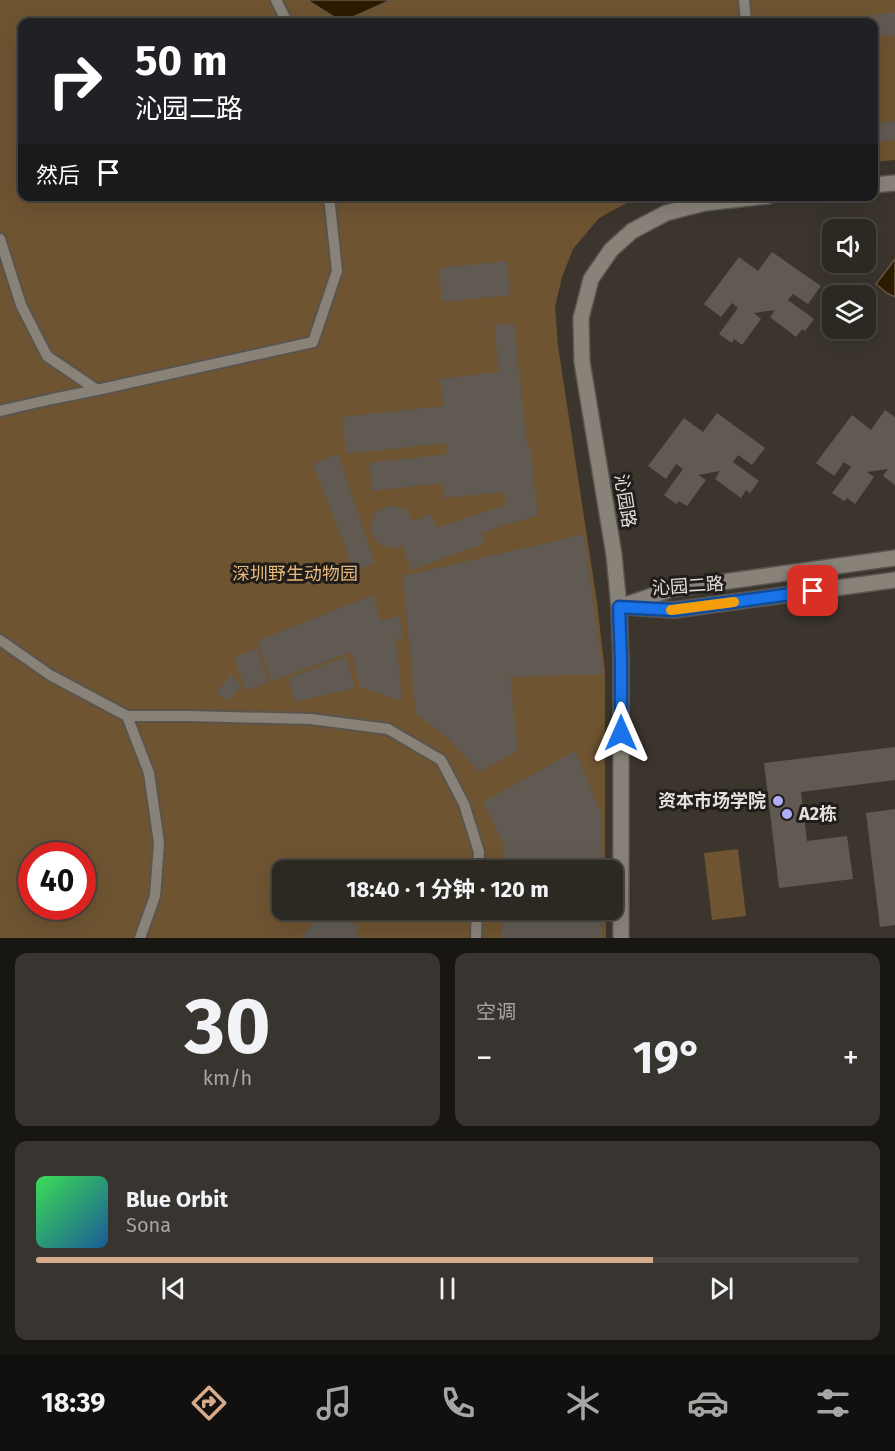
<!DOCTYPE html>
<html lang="zh">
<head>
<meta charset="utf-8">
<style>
  :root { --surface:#2c2822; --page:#38342f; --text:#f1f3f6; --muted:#a6a6a5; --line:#484440; --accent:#d6ab8b }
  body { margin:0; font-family:"Fira Sans","Noto Sans SC",sans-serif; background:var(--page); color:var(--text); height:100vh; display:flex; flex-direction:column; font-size:22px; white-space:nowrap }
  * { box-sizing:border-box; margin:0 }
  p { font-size:20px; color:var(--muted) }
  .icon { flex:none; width:33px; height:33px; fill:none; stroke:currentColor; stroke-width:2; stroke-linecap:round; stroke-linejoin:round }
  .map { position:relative; height:938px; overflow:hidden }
  .details { display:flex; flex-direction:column; gap:15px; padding:15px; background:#181613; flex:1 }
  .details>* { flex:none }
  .hud { position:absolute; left:18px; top:18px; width:860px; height:183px; border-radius:12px; box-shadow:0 6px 24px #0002,0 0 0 2px var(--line); background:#202124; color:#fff; overflow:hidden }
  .fabs { position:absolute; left:822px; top:219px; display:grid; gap:12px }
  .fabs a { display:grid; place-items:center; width:54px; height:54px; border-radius:12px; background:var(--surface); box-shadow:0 6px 24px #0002,0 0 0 2px var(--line); font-size:30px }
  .speed { position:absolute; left:18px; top:842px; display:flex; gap:12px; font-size:30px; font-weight:700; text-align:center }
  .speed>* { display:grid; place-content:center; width:78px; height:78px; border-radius:50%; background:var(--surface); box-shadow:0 6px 24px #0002,0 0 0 2px var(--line); line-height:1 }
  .speed .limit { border:9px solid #d22; background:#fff; color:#111 }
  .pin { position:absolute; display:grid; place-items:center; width:51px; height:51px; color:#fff; margin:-26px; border-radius:12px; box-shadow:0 3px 9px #0006 }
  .me { position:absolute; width:66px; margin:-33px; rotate:0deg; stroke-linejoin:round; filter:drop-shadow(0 0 4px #0008) }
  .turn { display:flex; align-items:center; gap:21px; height:126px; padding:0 18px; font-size:27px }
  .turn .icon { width:78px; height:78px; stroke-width:2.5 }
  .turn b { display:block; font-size:42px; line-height:51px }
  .then { display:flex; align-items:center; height:57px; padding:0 18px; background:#0003; gap:12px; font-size:22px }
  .big { font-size:45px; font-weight:700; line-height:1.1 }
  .details .card { flex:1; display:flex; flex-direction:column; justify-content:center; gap:9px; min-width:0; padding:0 21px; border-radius:12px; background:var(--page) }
  .details .dial { align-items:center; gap:0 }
  .dial b { font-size:78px; line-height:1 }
  .song { display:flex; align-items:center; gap:18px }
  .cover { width:72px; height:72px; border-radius:9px; background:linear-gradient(135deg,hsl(130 70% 55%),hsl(210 70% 35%)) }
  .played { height:6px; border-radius:3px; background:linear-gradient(90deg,var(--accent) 75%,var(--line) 75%) }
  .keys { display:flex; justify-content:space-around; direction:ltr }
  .heat { display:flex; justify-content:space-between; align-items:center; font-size:33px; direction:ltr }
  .details .tiles { flex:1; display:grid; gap:15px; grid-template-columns:1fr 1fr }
  .card:last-child { grid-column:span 2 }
  .trip { position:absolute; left:272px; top:860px; width:351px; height:60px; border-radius:12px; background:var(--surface); box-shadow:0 6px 24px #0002,0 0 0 2px var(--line); font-weight:700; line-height:60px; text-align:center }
  .tabs { display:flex; height:96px; justify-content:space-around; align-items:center; background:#12100e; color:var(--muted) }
  .tabs .icon { width:42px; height:42px }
  .tabs .current { color:var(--accent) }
  .tabs b { font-size:27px; color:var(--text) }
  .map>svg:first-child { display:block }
  .green { fill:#6e5431; fill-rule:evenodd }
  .water { fill:#2e1c01; stroke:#655743; stroke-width:1.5 }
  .building { fill:#605a52 }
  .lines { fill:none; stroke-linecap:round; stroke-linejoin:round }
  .lane-casing { stroke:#59544e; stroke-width:14 }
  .secondary-casing { stroke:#59544e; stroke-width:18 }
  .lane { stroke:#888279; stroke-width:10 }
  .secondary { stroke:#888279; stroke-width:15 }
  .route-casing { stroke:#114b97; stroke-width:15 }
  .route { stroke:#1a73e8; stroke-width:10 }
  .slow { stroke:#f59e0b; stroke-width:10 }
  .poi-dot { fill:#afaefa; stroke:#201d1a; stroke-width:2 }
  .labels { text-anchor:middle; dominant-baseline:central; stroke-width:6; stroke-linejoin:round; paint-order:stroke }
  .street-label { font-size:18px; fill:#e5e1dd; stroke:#201d1a }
  .park-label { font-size:18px; fill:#e6b87c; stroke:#201d1a }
  .poi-label { font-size:18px; font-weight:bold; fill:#e5e1dd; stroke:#201d1a; text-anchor:end }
</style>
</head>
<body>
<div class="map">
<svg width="895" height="938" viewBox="0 0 895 938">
  <rect width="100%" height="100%" fill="#3b352e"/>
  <path class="green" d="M0 0H895V160L873 162V22H22V196L638 197 599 218 573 249 562 277 555 307 558 346 597 602 605 672V870H282V909H606V938H0ZM32 855H82V906H32Z
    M738 849 746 916 712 920 704 853Z"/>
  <path class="water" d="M307 0H391L342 22Z
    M895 259V297L887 293 876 284Z"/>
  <path class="building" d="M895 12V35L873 37V22H867L866 16Z
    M895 121V140L873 143V124Z
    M772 252 821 286 808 304 793 294 788 300 814 319 805 331 802 329 796 337 770 317 775 310 754 313 761 319 742 345 734 339 732 343 719 334 738 308 732 303 721 317 704 304 739 257 758 271Z
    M507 261 510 295 442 302 439 268Z
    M514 323 527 446 530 445 538 516 507 524 482 533 485 543 411 570 402 545 395 549 378 544 370 529 375 513 390 505 407 510 413 521 431 514 437 528 505 505 504 492 444 498 442 483 372 491 369 463 447 454 446 443 346 454 342 417 443 406 440 379 499 372 494 325Z
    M885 410 895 417V485L883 476 888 469 867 472 874 477 855 504 847 498 844 501 832 493 851 467 844 462 834 476 816 463 852 415 871 430Z
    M717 413 765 448 752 465 738 455 733 462 759 481 750 493 746 490 741 498 715 479 720 471 698 475 706 480 687 506 679 501 676 504 664 495 683 469 676 464 666 479 648 466 684 418 703 432Z
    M338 454 375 564 354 570 313 464Z
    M584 534 603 674 510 677 518 751 479 772 447 737 416 714 403 576Z
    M373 595 381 621 400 616 403 638 396 639 402 701 360 687 352 652 271 681 257 641Z
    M257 648 268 683 246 690 234 658Z
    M346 657 355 688 295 702 288 678Z
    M231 673 241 687 230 700 216 694Z
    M895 747V780L801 792 807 841 847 836 853 879 779 888 764 763Z
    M575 751 601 813 603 870H502L503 843 483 802Z
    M895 809V925L880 927 866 813Z
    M322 909H331L360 927 356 934 363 938H302Z
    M502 909H602V938H502Z"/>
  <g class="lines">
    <g class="lane-casing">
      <path id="lane" d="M276 0 287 22
        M744 0 746 22
        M0 239 21 305 47 356 97 390 313 342 337 271 329 196
        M0 411 52 399 97 390
        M0 640 50 675 127 716 149 773 159 843 155 896 140 938
        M127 716H190L311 719 388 729 441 760 464 804 479 852 478 870
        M476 938 477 909"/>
    </g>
    <g class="secondary-casing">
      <path id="secondary" d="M873 185 895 183
        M619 607 672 589 895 558
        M628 607 674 610 895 580
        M621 938V660L619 607 614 555 582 362 581 318 591 279 611 250 632 231 666 213 705 203 768 196"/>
    </g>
    <use href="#lane" class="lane"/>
    <use href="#secondary" class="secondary"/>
  </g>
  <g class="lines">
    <g class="route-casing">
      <path id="route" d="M621 733V660L619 607 674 610 813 591"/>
    </g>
    <use href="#route" class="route"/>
    <path class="slow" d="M671 610 734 602"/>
  </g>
  <g class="poi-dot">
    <circle cx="778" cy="801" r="6"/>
    <circle cx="787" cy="814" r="6"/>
  </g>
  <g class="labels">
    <g class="street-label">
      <text transform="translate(625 501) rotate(81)">沁园路</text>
      <text transform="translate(688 586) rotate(-4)">沁园二路</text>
    </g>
    <g class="park-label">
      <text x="295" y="574">深圳野生动物园</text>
    </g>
    <g class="poi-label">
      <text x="766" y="801">资本市场学院</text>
      <text x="799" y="814" text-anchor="start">A2栋</text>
    </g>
  </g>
</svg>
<div class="fabs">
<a><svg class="icon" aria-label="sound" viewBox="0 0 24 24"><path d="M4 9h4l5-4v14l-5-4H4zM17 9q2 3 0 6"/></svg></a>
<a><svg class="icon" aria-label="layers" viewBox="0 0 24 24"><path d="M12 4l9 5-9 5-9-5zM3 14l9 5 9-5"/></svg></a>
</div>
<div class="speed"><div class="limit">40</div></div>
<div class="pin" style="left:813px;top:591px;background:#d93025"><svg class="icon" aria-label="arrive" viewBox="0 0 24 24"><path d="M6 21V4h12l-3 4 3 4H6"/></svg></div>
<svg class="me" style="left:621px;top:733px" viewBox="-20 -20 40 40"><path d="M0-17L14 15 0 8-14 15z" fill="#1a73e8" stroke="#fff" stroke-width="4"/></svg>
<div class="trip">18:40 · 1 分钟 · 120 m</div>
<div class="hud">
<div class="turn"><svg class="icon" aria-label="right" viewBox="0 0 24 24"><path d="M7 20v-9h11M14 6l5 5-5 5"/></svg><div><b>50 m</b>沁园二路</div></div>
<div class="then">然后<svg class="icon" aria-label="arrive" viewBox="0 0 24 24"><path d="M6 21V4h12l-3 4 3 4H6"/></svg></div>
</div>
</div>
<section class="details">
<div class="tiles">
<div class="card dial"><b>30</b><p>km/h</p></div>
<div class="card"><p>空调</p>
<div class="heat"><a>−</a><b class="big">19°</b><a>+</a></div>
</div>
<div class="card">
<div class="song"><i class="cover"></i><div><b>Blue Orbit</b><p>Sona</p></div></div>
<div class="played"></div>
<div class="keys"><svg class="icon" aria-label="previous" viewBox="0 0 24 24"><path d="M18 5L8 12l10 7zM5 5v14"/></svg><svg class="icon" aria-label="pause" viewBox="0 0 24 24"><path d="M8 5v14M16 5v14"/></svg><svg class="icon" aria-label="next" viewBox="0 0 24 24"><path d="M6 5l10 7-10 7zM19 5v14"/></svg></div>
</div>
</div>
</section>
<nav class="tabs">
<b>18:39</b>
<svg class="icon current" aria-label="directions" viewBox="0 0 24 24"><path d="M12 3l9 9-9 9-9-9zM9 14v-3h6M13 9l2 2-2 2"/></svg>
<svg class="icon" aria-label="music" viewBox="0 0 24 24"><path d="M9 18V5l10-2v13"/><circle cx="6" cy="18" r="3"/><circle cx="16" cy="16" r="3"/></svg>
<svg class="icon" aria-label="phone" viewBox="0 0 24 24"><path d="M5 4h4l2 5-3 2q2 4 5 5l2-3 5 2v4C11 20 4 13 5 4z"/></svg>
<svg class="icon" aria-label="climate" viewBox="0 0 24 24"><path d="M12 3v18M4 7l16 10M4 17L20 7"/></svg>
<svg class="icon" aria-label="car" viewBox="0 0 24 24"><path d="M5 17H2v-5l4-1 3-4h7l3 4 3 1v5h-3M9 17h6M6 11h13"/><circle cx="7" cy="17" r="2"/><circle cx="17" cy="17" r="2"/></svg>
<svg class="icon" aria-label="filters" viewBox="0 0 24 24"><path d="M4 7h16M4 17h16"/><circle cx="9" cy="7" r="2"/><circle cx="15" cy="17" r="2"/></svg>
</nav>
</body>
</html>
